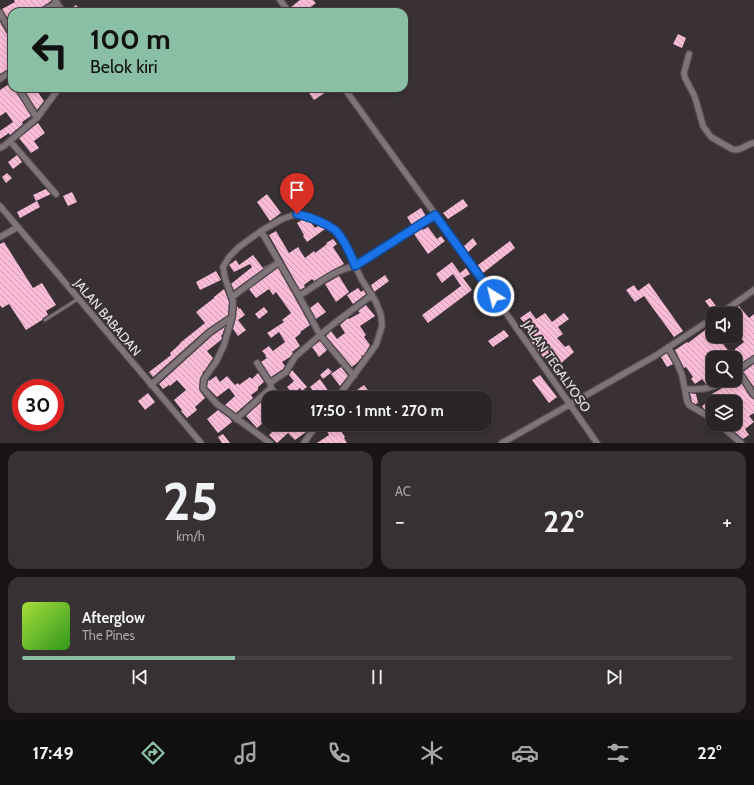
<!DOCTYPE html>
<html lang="id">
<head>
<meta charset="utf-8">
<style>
  :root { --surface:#2b2527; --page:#373133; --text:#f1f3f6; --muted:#a6a5a7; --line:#474244; --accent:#8abfa5 }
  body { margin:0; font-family:Cabin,sans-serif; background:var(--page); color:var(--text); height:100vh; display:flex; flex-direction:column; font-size:15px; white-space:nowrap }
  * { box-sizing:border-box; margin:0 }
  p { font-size:13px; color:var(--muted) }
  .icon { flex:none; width:22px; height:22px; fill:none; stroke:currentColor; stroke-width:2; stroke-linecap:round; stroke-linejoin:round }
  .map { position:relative; height:443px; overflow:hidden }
  .panel { display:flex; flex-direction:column; gap:8px; padding:8px; background:#181415; flex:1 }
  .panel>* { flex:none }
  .top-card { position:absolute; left:8px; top:8px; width:400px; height:84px; border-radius:12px; box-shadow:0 2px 6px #0003,0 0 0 1px var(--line); background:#8abfa5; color:#111; overflow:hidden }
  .buttons { position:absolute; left:706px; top:307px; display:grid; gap:8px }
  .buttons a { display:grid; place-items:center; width:36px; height:36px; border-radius:8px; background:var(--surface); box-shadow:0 2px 6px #0003,0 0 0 1px var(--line); font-size:20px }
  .speed { position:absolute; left:12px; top:379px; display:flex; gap:8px; font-size:20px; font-weight:700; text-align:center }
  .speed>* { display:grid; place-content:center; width:52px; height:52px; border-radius:50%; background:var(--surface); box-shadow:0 2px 6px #0003,0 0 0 1px var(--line); line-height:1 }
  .speed .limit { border:6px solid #d22; background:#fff; color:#111 }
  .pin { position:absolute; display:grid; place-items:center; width:34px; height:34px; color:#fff; margin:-41px -17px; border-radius:50% 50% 50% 0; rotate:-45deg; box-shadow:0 0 4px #0007 }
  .pin .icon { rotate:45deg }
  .me { position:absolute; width:44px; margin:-22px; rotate:324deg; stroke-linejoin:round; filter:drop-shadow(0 0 3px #0008) }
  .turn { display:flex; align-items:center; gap:14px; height:84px; padding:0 16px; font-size:18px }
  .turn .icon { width:52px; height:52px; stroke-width:2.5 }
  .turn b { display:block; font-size:28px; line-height:34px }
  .big { font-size:30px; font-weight:700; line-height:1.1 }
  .panel .widget { flex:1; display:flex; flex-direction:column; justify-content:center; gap:6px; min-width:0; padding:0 14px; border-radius:12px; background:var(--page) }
  .panel .dial { align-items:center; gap:0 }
  .dial b { font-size:52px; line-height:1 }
  .song { display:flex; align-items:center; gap:12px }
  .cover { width:48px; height:48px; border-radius:6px; background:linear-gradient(135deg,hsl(80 70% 55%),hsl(110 70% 35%)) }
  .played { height:4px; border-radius:2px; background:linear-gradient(90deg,var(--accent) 30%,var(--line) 30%) }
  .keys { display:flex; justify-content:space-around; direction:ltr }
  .heat { display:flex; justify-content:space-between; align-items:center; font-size:22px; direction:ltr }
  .panel .tiles { flex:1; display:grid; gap:8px; grid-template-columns:1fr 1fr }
  .widget:last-child { grid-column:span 2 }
  .trip { position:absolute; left:262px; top:391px; width:230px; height:40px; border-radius:12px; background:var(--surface); box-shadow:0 2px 6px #0003,0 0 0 1px var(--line); font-weight:700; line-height:40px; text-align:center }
  .tabs { display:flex; height:64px; justify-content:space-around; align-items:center; background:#110f10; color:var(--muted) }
  .tabs .icon { width:28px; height:28px }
  .tabs .current { color:var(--accent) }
  .tabs b { font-size:18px; color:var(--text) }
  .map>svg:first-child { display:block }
  .building { fill:url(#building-back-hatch) }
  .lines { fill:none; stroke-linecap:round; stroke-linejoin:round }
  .lane-casing { stroke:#554d50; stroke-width:4.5 }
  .street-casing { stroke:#554d50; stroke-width:8 }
  .lane { stroke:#7f7579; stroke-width:2.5 }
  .street { stroke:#7f7579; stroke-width:5.5 }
  .route-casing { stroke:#114b97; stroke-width:10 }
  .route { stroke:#1a73e8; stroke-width:7 }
  .labels { text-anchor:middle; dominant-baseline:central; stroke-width:4; stroke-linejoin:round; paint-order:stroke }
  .street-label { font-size:13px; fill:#e8e2e4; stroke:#393134 }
</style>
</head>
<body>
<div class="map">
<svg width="754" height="443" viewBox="0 0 754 443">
  <defs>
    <pattern id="building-back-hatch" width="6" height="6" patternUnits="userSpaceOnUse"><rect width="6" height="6" fill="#fabcd6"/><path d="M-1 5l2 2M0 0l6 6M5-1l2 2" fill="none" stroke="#cd9eb2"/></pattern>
  </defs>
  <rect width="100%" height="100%" fill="#393134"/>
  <path class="building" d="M14 0H51V1L39 9 37 12H12V25L2 9 15 2Z
    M300 0H313L316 3 304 12H293L291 7Z
    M76 5 82 12H67Z
    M0 22 8 36 12 38V67L0 74Z
    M678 34 686 38 682 48 673 44Z
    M12 82V88H14L31 116 22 122 23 124 10 135 9 133 0 139V131L13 122 6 112 0 116V90Z
    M23 88H35L44 101 37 110Z
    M315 88H332L314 100 309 93Z
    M38 123 45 133 34 141 39 148 31 153 19 138Z
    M17 155 22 162 13 169 8 162Z
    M7 173 12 178 6 183 2 177Z
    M46 189 51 194 36 201 33 195Z
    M72 192 77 202 68 206 63 196Z
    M267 194 281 213 270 221 257 202Z
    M463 199 468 206 448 219 443 213Z
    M37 201 40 207 20 218 17 212Z
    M421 208 426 216 412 225 407 217Z
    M302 220 305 221 306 222 308 221 309 223H311L315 228 318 226 325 229 307 242 303 236 304 235 297 223Z
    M428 227 437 239 441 236 445 241 428 254 414 234 422 228 423 230Z
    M276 231 289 253 298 247 305 258 314 251 315 253 327 244 326 243 333 239 337 244 333 247 344 264 331 271 314 281 312 279 304 285 305 287 300 290 269 235Z
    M473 238 477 244 468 252 464 246Z
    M510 241 515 248 483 273 478 265Z
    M4 242 33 288 42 283 56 305 46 311 48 315 43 318 42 320 26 330 9 304 2 308 0 305V244Z
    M253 255 263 268 274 261 234 290 231 284 252 267 250 264 234 272 229 265 236 260 239 265Z
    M452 262 460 273 466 268 470 274 463 278 472 290 428 323 422 315 461 286 453 274 442 283 436 274Z
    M278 268 310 325 300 332 301 333 295 338 300 346 292 352 293 353 290 357 282 362 285 366 283 369 271 377 261 362 267 358 265 356 266 355 262 351 269 346 273 351 285 342 279 332 271 338 267 333 284 322 282 320 291 313 276 292 273 295 269 289 256 298 249 289Z
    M216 271 221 280 200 290 196 282Z
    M385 275 389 281 374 292 371 285Z
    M339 276 349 292 336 302 325 284Z
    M649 283 683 331 674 337 644 296 635 302 626 290 634 285 638 291Z
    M358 288 361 292 364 290 366 294 353 304 347 295Z
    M224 289 229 302 228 315 207 329 153 377 149 372 166 359 171 355 170 353 180 344V343L205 323 196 312 214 298V297Z
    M710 298 716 306 711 309 705 301Z
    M318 302 326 312 316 319 310 308Z
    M366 305 375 316 360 326 366 335 364 337 370 345 364 355 361 356 362 357 357 363 352 367 326 336 331 331 337 339 345 333 340 325 348 318 349 319 360 313 358 311Z
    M237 306 239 309 240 308 245 315 238 320 246 330 238 336 233 329 236 318Z
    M739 306 749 318 754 314V355L735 367V349L744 342 735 329V314H727Z
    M264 307 268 312 259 319 255 314Z
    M530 311 536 319 545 313 552 322 564 313 569 319 558 327 563 334 557 338 565 347 569 345 574 352 560 364 557 360 554 362 549 354 544 358 529 339 537 332 530 322 526 325 520 318Z
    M713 324V336H717L734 358H713V380L709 383 706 384 702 379 695 384 691 379 693 377 686 367 684 368 675 350 687 342 688 343Z
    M225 327 222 335 221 336 222 338 221 340 207 351 213 358 205 370 202 373 203 374 200 378 199 388 200 391 205 398 195 407 197 410 187 418 181 411 182 410 174 400 186 390 177 380 170 386 169 385 163 389 159 384 213 335Z
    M504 330 509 336 493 347 488 341Z
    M320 341 327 350 319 357 312 347Z
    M667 353 673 364 667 367 661 357Z
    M754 364V387L743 372Z
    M341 367 348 376 340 386 331 374Z
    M328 368 332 372 323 379 320 375Z
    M292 370 307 387 302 391 300 388 293 394 287 387 294 381 289 375Z
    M258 373 264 382 258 387V390L251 395 253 398 236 413 225 405 235 396 229 388 217 397 207 387 208 380 209 381 216 376 220 382 227 376 235 385 238 383 239 385 250 377 252 379Z
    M540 375 557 397 549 403 532 380Z
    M735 376 740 381 750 397 754 399V413L749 416 754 422 745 429 749 435 743 439 729 427 732 424H735V410L738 408 730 395 719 402H713V411L711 413 704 409 702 406 714 397 712 394 724 387 729 382V380H735Z
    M320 379 329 392 321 398 317 392 315 393 310 387Z
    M364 385 374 398H362L357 390Z
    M148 393 155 402 145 410 138 401Z
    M690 393 696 394 698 403 695 404 692 402Z
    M269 395V424H290L296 431 301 427 306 432 295 440 288 433 277 443 269 435 272 432 264 422 257 428 246 416Z
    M218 410 230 419 232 422 218 433 207 419Z
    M329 424H336L345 437 344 438 347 443H317L329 435 327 431 332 428Z
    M223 434 230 443H222L218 437Z"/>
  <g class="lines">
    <g class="lane-casing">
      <path id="lane" d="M45 320 78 299"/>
    </g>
    <g class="street-casing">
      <path id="street" d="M55 0 63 12
        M280 0 289 12
        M41 12 57 3
        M0 13 12 34
        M689 54 684 73 685 78 694 95 697 104 703 126 711 137 732 149C741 152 746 144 754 143
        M0 79 12 71
        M344 88 485 283 597 443
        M37 118 59 88
        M10 141 56 194
        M0 148 4 146 37 118 18 88
        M0 206 201 443
        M261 231 299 296
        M0 237 18 227
        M232 297 279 262
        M720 314 754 290
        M668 347 677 363 682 375 687 401 689 405 713 419
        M257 363 270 383 271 388 279 398
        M737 371 743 378 754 395
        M735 372 754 359
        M270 383 286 372 295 357 320 335 354 376
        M151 385 210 332 232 317
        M686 389C700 390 713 389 725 380
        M337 398 376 345 382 326 381 315 376 302 362 280 355 266 435 215
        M236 419 271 388
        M304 424 312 432
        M719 424 741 443
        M270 443 217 404 206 392 203 388 204 379 216 362 224 345 232 317 233 301 225 278 223 267 229 257 239 247 261 231 282 219 297 214 308 217 323 223 336 231 347 247 355 266C334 270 317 285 299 296L320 335 332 325 372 295
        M304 443 317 424
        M502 443 655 356 713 318"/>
    </g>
    <use href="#lane" class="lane"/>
    <use href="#street" class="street"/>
  </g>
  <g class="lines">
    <g class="route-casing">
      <path id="route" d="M297 214C310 217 324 222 335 230 342 236 352 256 355 266L435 215 494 296"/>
    </g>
    <use href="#route" class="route"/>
  </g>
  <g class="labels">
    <g class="street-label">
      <text transform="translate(108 317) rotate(50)">JALAN BABADAN</text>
      <text transform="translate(557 366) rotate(55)">JALAN TEGALYOSO</text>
    </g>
  </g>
</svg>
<div class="buttons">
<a><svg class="icon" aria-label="sound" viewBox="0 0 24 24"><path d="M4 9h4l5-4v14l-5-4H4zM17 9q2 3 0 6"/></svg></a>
<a><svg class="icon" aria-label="search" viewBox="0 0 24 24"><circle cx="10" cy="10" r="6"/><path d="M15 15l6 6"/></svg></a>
<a><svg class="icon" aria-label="layers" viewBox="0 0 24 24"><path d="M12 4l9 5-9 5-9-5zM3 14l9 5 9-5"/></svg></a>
</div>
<div class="speed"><div class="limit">30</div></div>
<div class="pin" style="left:297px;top:214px;background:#d93025"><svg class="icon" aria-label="arrive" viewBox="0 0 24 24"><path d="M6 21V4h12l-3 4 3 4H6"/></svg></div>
<svg class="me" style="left:494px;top:296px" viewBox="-20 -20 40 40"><circle r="17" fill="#1a73e8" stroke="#fff" stroke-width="3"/><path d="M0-11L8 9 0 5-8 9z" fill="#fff"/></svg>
<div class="trip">17:50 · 1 mnt · 270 m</div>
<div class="top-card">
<div class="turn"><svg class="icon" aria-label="left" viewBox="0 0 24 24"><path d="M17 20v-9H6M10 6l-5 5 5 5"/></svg><div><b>100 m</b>Belok kiri</div></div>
</div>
</div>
<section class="panel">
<div class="tiles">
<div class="widget dial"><b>25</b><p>km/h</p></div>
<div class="widget"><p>AC</p>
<div class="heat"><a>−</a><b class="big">22°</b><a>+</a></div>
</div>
<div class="widget">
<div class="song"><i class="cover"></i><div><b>Afterglow</b><p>The Pines</p></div></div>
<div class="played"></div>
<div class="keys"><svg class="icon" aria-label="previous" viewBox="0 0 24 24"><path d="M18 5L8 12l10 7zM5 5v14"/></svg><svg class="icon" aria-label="pause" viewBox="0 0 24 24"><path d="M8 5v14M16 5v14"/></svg><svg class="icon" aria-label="next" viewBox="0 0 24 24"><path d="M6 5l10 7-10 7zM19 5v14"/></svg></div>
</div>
</div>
</section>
<nav class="tabs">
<b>17:49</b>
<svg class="icon current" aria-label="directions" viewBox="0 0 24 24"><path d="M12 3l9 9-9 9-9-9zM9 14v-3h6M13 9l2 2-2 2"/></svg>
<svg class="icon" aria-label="music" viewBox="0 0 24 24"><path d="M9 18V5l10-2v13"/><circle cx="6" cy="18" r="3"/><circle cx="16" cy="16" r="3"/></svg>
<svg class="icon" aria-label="phone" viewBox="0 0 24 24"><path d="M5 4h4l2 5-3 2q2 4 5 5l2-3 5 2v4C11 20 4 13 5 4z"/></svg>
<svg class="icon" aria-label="climate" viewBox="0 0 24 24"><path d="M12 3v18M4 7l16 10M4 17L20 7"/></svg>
<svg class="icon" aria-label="car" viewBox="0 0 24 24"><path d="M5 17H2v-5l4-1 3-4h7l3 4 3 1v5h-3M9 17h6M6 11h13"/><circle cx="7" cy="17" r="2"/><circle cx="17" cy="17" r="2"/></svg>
<svg class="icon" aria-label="filters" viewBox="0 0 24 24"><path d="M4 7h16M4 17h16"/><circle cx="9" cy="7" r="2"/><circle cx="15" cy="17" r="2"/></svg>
<b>22°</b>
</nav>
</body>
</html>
